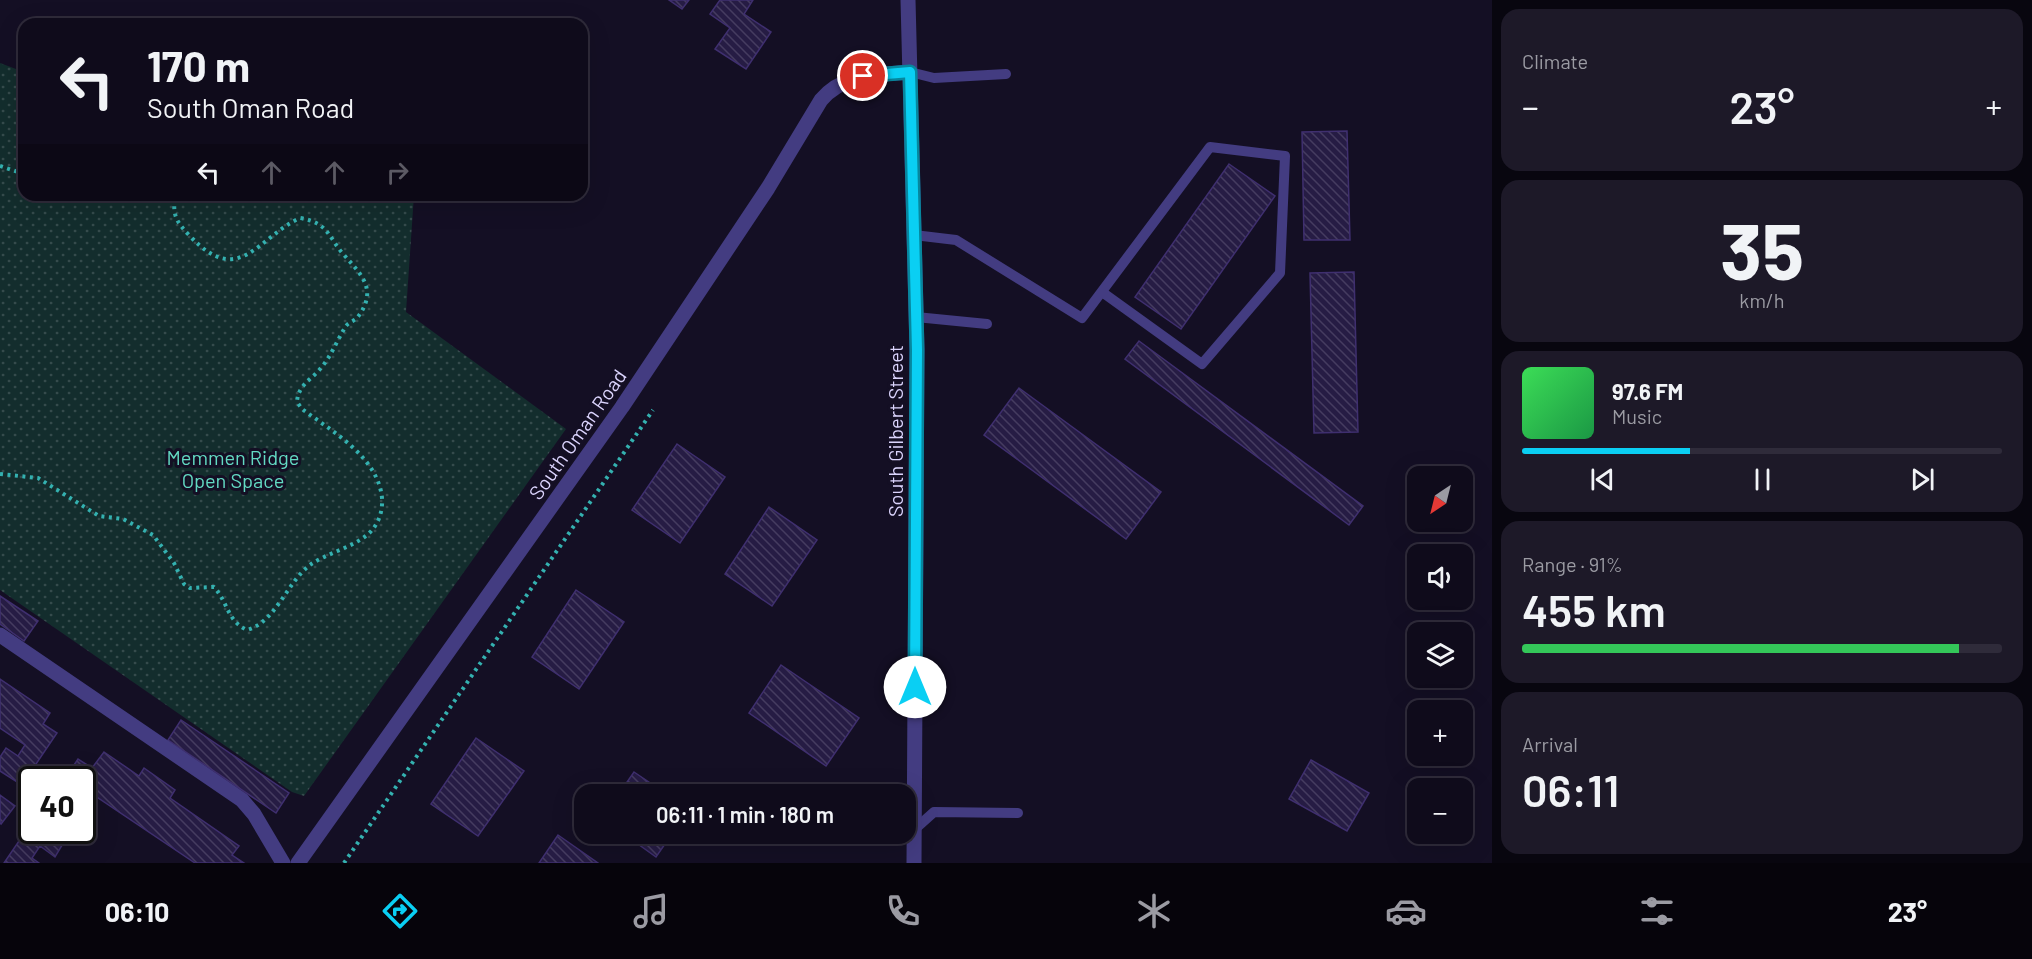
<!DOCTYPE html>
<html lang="en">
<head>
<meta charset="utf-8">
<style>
  :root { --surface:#0f0b1b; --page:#1d1928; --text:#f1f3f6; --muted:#9b9ba3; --line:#2f2b3a; --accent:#0acff3 }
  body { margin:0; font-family:Barlow,sans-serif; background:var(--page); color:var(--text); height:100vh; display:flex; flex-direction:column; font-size:22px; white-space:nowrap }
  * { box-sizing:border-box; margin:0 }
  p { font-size:20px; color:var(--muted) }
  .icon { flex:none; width:33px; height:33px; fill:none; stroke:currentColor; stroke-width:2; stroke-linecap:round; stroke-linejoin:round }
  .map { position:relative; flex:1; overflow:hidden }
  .panel { display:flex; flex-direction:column; gap:9px; padding:9px; background:#08060f; width:540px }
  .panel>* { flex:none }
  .guide { position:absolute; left:18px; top:18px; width:570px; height:183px; border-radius:18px; box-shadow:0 6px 24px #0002,0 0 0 2px var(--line); background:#0f0b1b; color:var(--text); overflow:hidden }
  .needle { width:39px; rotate:215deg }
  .controls { position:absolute; left:1407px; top:466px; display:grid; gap:12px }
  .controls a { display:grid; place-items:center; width:66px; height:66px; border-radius:12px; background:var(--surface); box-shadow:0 6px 24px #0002,0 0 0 2px var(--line); font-size:30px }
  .speed { position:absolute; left:18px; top:766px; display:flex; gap:12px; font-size:30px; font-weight:700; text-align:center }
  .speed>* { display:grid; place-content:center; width:78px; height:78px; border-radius:50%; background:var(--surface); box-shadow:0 6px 24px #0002,0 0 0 2px var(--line); line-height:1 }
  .speed .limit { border:3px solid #111; border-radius:9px; background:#fff; color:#111 }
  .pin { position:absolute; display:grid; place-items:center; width:51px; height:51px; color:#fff; margin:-26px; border:3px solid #fff; border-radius:50%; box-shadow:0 2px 6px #0007 }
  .me { position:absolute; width:66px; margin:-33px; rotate:0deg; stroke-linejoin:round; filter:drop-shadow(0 0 4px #0008) }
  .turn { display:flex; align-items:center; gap:21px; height:126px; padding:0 30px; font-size:27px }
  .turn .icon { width:78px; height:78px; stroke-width:2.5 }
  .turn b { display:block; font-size:42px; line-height:51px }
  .lanes { display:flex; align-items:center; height:57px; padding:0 30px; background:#0003; justify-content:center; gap:30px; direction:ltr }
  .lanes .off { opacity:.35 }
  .big { font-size:45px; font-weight:600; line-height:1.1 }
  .panel .tile { flex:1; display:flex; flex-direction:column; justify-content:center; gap:9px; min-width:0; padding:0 21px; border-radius:18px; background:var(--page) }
  .panel .dial { align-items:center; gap:0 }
  .dial b { font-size:78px; line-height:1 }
  .song { display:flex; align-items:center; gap:18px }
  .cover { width:72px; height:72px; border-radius:9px; background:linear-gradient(135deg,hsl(130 70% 55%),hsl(140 70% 35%)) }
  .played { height:6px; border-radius:3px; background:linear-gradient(90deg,var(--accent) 35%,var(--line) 35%) }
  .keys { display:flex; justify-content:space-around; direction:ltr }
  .heat { display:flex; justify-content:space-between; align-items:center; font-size:33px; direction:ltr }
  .charge { height:9px; border-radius:4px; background:linear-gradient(90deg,#34c759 91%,var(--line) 0) }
  .trip { position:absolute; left:574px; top:784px; width:342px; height:60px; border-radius:18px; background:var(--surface); box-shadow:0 6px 24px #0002,0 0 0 2px var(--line); font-weight:600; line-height:60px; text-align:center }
  .tab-bar { display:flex; height:96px; justify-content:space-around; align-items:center; background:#06040b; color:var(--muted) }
  .tab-bar .icon { width:42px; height:42px }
  .tab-bar .on { color:var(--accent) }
  .tab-bar b { font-size:27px; color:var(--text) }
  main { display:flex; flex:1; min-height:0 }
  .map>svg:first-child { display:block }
  .park { fill:url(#park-dots) }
  .building { fill:url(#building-back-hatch); stroke:#3f2f6f; stroke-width:1.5 }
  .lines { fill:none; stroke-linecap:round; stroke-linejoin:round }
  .path { stroke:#34b1b0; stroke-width:4; stroke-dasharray:3 4.5; stroke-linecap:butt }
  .service { stroke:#433c81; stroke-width:10 }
  .minor { stroke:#433c81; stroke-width:15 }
  .tertiary { stroke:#433c81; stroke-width:15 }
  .route-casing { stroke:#06879e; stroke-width:15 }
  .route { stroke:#0acff3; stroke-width:10 }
  .labels { text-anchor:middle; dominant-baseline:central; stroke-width:6; stroke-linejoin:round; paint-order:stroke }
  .street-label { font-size:20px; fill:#dbd4fd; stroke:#140f24 }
  .park-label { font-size:20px; fill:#63dac3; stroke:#140f24 }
</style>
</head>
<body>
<main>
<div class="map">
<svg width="1492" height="863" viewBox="0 0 1492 863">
  <defs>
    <pattern id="park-dots" width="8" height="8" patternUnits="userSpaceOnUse" patternTransform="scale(1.5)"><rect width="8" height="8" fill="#132d2d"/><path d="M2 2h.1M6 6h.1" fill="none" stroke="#354b4c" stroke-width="1.8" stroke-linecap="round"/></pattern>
    <pattern id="building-back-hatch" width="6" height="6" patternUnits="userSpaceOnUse" patternTransform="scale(1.5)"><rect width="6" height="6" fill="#261c44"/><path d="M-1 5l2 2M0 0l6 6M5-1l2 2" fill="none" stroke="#453c60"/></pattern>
  </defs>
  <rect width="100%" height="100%" fill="#140f24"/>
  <path class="park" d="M0 63 24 72V195H414L406 312 566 429 304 796 292 792 0 590Z"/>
  <path class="building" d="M669 0H689L682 9Z
    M720 0H753L744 14 771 32 746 69 715 49 730 28 710 14Z
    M1347 131 1350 240H1304L1302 132Z
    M1229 164 1275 196 1181 329 1135 297Z
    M1354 272 1358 432 1314 433 1310 273Z
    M1139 341 1363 506 1349 525 1125 359Z
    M1019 388 1161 492 1126 539 984 435Z
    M677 444 725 477 680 543 632 510Z
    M769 507 817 540 772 606 725 574Z
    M576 590 624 622 579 689 532 657Z
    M0 596 38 621 24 641 0 624Z
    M781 665 859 718 826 766 749 713Z
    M0 679 50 713 43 724 57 733 34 767 40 771 32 780 28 789 0 771V757L6 748 18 756 25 745 0 728Z
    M181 720 289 793 276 813 168 740Z
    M476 738 524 771 478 836 431 804Z
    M104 752 139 776 144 768 175 790 170 798 239 846 232 855 244 863H195L82 787V780H64L78 759 92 768Z
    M1311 760 1369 793 1347 831 1289 799Z
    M634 772 668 795H618Z
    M0 795 15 806 1 824 0 823Z
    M82 804 91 809 82 821Z
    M32 822V831H58L67 837 55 857 40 846 32 858 39 863H4Z
    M624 834H672L656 857Z
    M558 835 598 863H539Z"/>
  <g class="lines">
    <path class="path" d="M0 166 24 174
      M0 474 38 478 99 516 123 519 153 535 174 563 184 584 190 588 214 587C228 602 227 621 247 630 276 622 287 582 310 565 327 553 351 548 367 535 378 526 383 512 382 498 378 457 333 432 302 409L297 402C298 385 311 380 320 369 331 357 337 340 346 326 349 322 354 321 357 318 378 291 363 276 344 255 328 237 329 223 300 218 258 237 239 289 190 236 177 223 171 214 176 195
      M344 863 653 410"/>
    <path class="service" d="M910 72 934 78 1006 74
      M914 235 956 240 1082 318 1210 147 1285 156 1280 273 1202 364 1102 292
      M916 317 987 324
      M915 829 934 812 1018 813"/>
    <path class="minor" d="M0 635 242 800 254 814 283 863"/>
    <path class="tertiary" d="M908 0 917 350 914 863
      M298 863 622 407 768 188 821 100C843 73 878 75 910 72"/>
  </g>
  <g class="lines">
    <g class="route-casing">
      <path id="route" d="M863 76 910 72 917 350 915 687"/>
    </g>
    <use href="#route" class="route"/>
  </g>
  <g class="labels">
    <g class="street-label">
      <text transform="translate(895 431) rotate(-90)">South Gilbert Street</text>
      <text transform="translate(577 434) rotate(-55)">South Oman Road</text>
    </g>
    <g class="park-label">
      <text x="233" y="457">Memmen Ridge<tspan x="233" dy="23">Open Space</tspan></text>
    </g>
  </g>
</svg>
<div class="controls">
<a><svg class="needle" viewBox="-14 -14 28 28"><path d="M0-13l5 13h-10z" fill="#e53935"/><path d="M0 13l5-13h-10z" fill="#9b9ba3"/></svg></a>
<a><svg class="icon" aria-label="sound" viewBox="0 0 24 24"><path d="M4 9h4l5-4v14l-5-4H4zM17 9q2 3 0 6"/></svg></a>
<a><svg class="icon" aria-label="layers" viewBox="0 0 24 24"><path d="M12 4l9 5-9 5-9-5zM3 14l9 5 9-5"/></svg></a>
<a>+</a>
<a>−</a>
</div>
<div class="speed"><div class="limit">40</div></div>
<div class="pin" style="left:863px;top:76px;background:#d93025"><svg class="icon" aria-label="arrive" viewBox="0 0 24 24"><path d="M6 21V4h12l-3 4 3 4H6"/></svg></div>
<svg class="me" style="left:915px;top:687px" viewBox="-20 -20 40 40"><circle r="19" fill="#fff"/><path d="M0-13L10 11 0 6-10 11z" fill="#0acff3"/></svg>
<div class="trip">06:11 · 1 min · 180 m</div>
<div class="guide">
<div class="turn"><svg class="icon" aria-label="left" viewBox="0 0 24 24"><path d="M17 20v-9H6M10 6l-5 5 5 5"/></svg><div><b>170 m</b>South Oman Road</div></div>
<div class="lanes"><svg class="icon" aria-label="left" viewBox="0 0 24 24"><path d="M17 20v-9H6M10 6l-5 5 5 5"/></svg><svg class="icon off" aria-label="ahead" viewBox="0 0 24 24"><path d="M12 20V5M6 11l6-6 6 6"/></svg><svg class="icon off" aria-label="ahead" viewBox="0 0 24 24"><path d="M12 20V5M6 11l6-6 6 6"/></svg><svg class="icon off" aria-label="right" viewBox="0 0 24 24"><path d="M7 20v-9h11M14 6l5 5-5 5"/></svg></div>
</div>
</div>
<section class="panel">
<div class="tile"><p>Climate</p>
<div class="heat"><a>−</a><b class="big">23°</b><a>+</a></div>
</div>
<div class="tile dial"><b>35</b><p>km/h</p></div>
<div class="tile">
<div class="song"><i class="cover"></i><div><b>97.6 FM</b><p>Music</p></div></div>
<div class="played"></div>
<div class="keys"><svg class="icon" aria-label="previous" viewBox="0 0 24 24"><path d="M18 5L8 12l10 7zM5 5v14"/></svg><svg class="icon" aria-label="pause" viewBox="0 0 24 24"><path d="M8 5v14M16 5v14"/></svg><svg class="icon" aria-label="next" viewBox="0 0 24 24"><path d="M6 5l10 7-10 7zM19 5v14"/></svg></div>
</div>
<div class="tile"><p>Range · 91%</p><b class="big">455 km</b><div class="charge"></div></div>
<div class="tile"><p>Arrival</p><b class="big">06:11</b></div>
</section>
</main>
<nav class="tab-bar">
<b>06:10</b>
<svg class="icon on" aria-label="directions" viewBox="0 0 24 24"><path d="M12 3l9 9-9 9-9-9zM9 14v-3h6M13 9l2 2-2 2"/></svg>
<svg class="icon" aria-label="music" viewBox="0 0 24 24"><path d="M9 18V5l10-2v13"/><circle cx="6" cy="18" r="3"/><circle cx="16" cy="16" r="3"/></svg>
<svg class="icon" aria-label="phone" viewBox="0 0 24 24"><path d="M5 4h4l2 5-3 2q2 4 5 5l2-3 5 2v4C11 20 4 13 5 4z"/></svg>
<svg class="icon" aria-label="climate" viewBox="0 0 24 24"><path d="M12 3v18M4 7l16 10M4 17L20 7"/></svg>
<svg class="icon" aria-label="car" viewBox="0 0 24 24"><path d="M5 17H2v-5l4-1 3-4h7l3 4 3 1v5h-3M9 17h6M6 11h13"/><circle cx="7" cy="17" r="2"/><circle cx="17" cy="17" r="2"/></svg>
<svg class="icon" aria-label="filters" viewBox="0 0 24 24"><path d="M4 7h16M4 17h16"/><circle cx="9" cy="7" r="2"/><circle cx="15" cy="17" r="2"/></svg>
<b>23°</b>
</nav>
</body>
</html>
